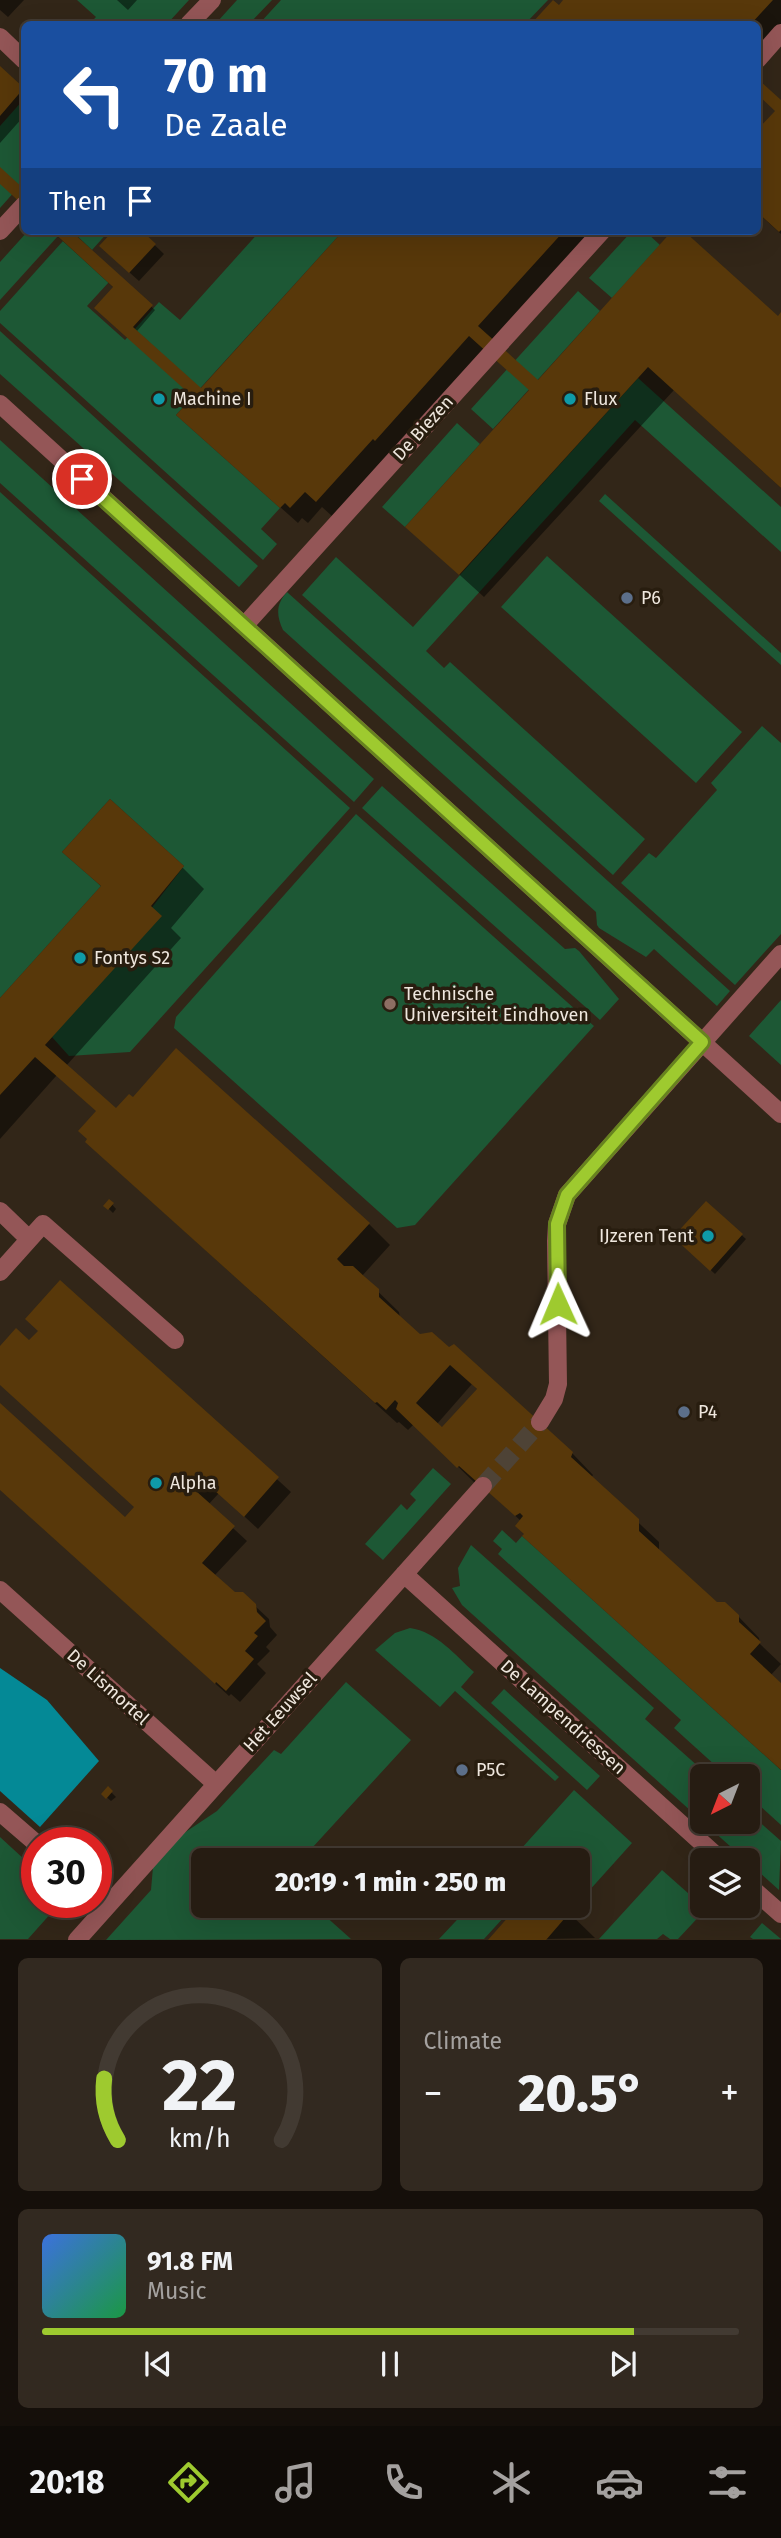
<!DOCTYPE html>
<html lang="en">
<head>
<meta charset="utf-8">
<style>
  :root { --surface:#261c12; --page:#322920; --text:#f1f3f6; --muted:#a4a19f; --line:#423a32; --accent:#9eca2f }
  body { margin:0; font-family:"Fira Sans",sans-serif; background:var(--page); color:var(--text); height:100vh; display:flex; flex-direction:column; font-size:26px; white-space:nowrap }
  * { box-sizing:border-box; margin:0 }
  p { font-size:23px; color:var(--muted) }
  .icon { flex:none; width:38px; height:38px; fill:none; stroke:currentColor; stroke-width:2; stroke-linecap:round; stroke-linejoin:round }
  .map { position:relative; height:1940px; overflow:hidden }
  .details { display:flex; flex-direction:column; gap:18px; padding:18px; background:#150f0a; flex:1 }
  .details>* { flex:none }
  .hud { position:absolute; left:21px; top:21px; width:740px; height:214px; border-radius:10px; box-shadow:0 7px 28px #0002,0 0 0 2px var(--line); background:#1a4fa0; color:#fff; overflow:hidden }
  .needle { width:46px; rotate:222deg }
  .buttons { position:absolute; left:690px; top:1764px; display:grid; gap:14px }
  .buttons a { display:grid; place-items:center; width:70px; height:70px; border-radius:10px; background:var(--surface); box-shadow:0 7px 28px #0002,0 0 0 2px var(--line); font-size:35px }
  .speed { position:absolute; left:21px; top:1827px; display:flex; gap:14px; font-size:35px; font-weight:700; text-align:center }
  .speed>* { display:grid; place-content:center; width:91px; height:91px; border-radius:50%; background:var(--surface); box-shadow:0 7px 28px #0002,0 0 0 2px var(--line); line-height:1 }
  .speed .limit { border:10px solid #d22; background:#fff; color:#111 }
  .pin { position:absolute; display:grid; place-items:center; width:60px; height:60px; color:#fff; margin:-30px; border:4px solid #fff; border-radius:50%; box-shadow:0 2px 7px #0007 }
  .me { position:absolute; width:77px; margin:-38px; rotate:359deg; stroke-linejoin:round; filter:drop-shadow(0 0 5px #0008) }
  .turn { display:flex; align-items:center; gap:24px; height:147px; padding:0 28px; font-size:32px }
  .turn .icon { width:91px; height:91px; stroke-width:2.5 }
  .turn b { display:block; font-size:49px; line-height:60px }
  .then { display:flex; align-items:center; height:66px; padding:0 28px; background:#0003; gap:14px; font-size:26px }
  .big { font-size:52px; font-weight:800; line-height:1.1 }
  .details .widget { flex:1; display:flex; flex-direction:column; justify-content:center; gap:10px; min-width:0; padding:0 24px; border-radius:10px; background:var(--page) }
  .details .dial { align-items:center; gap:0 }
  .dial svg { height:182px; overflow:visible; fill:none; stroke:var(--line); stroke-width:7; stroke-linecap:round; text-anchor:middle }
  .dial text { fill:var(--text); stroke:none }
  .song { display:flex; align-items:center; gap:21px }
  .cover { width:84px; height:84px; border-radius:10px; background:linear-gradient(135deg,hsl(220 70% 55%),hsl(140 70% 35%)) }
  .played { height:7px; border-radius:4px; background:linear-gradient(90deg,var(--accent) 85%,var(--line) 85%) }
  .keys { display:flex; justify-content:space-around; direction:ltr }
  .heat { display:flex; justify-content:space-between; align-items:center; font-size:38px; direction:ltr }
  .details .tiles { flex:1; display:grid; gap:18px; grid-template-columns:1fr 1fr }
  .widget:last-child { grid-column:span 2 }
  .trip { position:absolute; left:191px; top:1848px; width:399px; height:70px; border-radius:10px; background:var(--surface); box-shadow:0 7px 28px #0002,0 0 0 2px var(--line); font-weight:800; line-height:70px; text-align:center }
  .menu { display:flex; height:112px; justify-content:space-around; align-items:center; background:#0f0b07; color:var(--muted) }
  .menu .icon { width:49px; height:49px }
  .menu .active { color:var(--accent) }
  .menu b { font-size:32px; color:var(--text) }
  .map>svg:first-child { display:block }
  .green { fill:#1d5835 }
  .water { fill:#048996 }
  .shadow { fill:#0007; fill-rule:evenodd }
  .building { fill:#58380a; fill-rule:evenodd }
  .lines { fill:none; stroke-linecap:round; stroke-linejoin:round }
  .minor-tunnel { stroke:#4e4336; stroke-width:18; stroke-dasharray:18 9; stroke-linecap:butt }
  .minor { stroke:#945657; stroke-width:18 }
  .route-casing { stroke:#67831f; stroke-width:18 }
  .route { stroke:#9eca2f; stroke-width:12 }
  .culture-dot { fill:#0f9aa8; stroke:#281d0f; stroke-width:2.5 }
  .service-dot { fill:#5c6f8a; stroke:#281d0f; stroke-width:2.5 }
  .education-dot { fill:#8d6e63; stroke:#281d0f; stroke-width:2.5 }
  .labels { text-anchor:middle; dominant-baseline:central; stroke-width:7; stroke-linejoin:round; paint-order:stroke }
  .poi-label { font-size:18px; fill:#efe7de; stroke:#281d0f; text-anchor:start }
  .street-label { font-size:18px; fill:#efe7de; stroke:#281d0f }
</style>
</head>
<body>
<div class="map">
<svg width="781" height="1940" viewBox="0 0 781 1940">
  <rect width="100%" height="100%" fill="#322618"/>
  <path class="green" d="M77 0H189L167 24H89L96 17Z
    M237 0H272L249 24H220L218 21Z
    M281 0H548L525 24H259Z
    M24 99V181L0 208V126Z
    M28 231H52L58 236 0 300V262Z
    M72 231H109L92 250Z
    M260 231H343L176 415 280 508 261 529 277 544 263 560 0 323V311L63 241 109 282 87 306 125 340 159 302 180 320Z
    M632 231H645L660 245 612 298 589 278Z
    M578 291 600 311 493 429 471 409Z
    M0 331 258 566 239 587 0 374Z
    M638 378 781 507V552L635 420 426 651 444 668 450 662 645 839 613 875 302 595 336 557 413 627Z
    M457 423 480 444 405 527 382 507Z
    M0 440 374 779 354 802 0 483Z
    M0 492 350 808 130 1052 69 1056 52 1037 184 866 110 799 62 852 101 886 0 998Z
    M605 494 781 653V665L599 501Z
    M547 556 742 732 696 783 501 607Z
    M287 592 730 991 717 1006 654 949 646 957 599 928 597 925 596 912 283 630C276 615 276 604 287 592Z
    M762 726 781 743V934L735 985 621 883 649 853 656 858 717 790 711 783Z
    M382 786 565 949 575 948 579 951 619 999 600 1020 362 808Z
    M356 814 594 1026 415 1225 397 1228 174 1028 176 1017Z
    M781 1000V1065L749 1036Z
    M433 1468 451 1484 383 1560 365 1544 401 1504 407 1510 416 1500 410 1494Z
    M502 1530 516 1543 522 1536 781 1770V1825L747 1794V1776H727L674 1728 681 1720 498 1554 502 1549 493 1541Z
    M471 1545 654 1708 645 1719 709 1776H702V1821L462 1605 452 1588 460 1586 458 1568Z
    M410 1628C437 1632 455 1655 474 1672L461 1687 559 1777 555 1781 455 1691 440 1707 375 1650 395 1633Z
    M346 1682 411 1740 301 1860H203V1906H314L351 1939 106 1940 151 1890 153 1867 181 1835 217 1811 274 1750 281 1754Z
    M504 1689 600 1776 587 1790 491 1703Z
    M574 1790 632 1843 578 1903V1860H511Z
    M747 1811 781 1841 779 1890 703 1822H747Z
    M0 1837 37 1871V1902H61L28 1939H0Z
    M662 1870 706 1909 678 1939H670L663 1934 657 1939H599Z
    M470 1906H514L484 1939H439Z
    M762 1923 781 1939H753L750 1937Z"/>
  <path class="water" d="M0 1668 47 1700 99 1761 40 1827 0 1791Z"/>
  <path class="shadow" d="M0 0H24L8 17 0 10Z
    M117 0H137L128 10Z
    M566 0H781V26L758 51V24H533L554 2 559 7Z
    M0 68 24 90V116L0 143Z
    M758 81 781 102V234L758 213V132L777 111 758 94Z
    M52 231H68L155 310 137 331 201 390 345 231H595L494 343 538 382 675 231H681L778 318 781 315V488L674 390 484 597 407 527 531 390 487 351 333 517 322 507 308 523 302 518 298 523 195 431V397L115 326 114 288Z
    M116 231H140L164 254 139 281 110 255Z
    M183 868 204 889 171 928 181 938 66 1066 116 1110 369 1224 390 1245 362 1276 399 1312 400 1318 419 1335 572 1453 593 1475 591 1478 659 1542V1552L717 1604 738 1616 759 1638 760 1644 781 1664 770 1676 781 1685V1770L521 1521 481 1485 479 1487 414 1424 408 1430 399 1422 397 1423 109 1163 98 1112 57 1075 0 1139V1001L103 888 86 872ZM472 1384 478 1390 443 1429 437 1424Z
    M110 1202 116 1209 113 1213 106 1206Z
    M706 1203 746 1239 715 1274 675 1237Z
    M60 1282 291 1492 258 1529 219 1493 208 1505 247 1541 214 1576 234 1594 255 1606 269 1619 270 1627 277 1635 266 1647 270 1651 257 1664 266 1673 240 1702 231 1694 229 1696 0 1489V1405L126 1519 136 1507 0 1384V1349L29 1343 40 1332Z
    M108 1789 116 1797 111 1801 103 1794Z
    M521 1906H562L595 1938 490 1940Z"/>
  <path class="building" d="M553 0 559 5 563 0H773L751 24H531Z
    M0 66 24 88 0 116Z
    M758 79 781 100V230L779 232 758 213V129L775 111 758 95Z
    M0 167 24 189V206L0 184Z
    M52 231H71L153 305 133 327 201 388 343 231H564L478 326 538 380 672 231H684L778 316 781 312V488L648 367 459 575 405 527 529 390 469 336 375 441 373 439 316 502 305 492 290 508 285 503 280 508 176 415 193 397 94 308 113 287Z
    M113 231H142L156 244 129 273 99 246Z
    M110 799 184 866 151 906 162 916 45 1045 116 1108 129 1094 133 1097 176 1048 370 1223 337 1259 344 1266H353L365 1277 379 1289V1297L420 1334 432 1332 449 1347 454 1344 573 1452 571 1457 639 1519V1531L717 1602H725L739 1615V1622L761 1642 750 1654 781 1683V1770L522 1536 524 1534 515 1526 523 1516 520 1513 515 1516 459 1466 457 1468 396 1409 398 1403 395 1400 386 1410 377 1402 375 1403 85 1142 87 1139 78 1131 96 1111 35 1057 0 1095V998L101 886 62 852ZM450 1365 477 1389 442 1427 416 1403Z
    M109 1199 114 1203 108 1210 103 1206Z
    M706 1201 743 1234 710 1271 673 1237Z
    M60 1280 279 1477 244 1517 205 1482 196 1491 235 1526 202 1563 235 1592H243L256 1604 257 1612 266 1621 254 1633 258 1636 245 1651 254 1659 226 1691 216 1682 215 1684 0 1490V1403L125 1517 134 1507 0 1385V1346L16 1328 29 1340 38 1331 25 1319Z
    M108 1786 113 1791 106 1799 101 1794Z
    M518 1906H565L571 1911 546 1940H488Z"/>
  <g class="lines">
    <path class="minor-tunnel" d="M483 1486 540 1422"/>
    <path class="minor" d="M189 24 212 0
      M0 37 24 60
      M758 59 781 33
      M0 231 24 205
      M0 404 781 1114
      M244 626 602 231
      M0 1211 29 1239
      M0 1272 43 1224 175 1340
      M540 1422 554 1399 558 1384 556 1241 557 1224 567 1195 781 954
      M404 1574 721 1860
      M0 1590 216 1784
      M0 1812 37 1844
      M747 1884 781 1914
      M77 1940 483 1486"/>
  </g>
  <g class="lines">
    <g class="route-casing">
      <path id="route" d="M82 479 702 1042 567 1195 557 1224 558 1304"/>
    </g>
    <use href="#route" class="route"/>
  </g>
  <g class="culture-dot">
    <circle cx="159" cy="399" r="7"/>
    <circle cx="570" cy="399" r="7"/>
    <circle cx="80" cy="958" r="7"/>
    <circle cx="708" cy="1236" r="7"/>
    <circle cx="156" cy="1483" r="7"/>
  </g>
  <g class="service-dot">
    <circle cx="627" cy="598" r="7"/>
    <circle cx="684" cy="1412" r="7"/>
    <circle cx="462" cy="1770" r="7"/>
  </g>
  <circle class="education-dot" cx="390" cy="1004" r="7"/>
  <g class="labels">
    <g class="poi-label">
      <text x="173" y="399">Machine I</text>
      <text x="584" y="399">Flux</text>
      <text x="641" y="598">P6</text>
      <text x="94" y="958">Fontys S2</text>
      <text x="404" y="994">Technische<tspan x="404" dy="21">Universiteit Eindhoven</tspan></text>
      <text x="694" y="1236" text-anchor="end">IJzeren Tent</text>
      <text x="698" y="1412">P4</text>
      <text x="170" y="1483">Alpha</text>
      <text x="476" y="1770">P5C</text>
    </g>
    <g class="street-label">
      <text transform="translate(423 428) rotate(-48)">De Biezen</text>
      <text transform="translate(108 1687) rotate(42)">De Lismortel</text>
      <text transform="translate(280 1712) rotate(-48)">Het Eeuwsel</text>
      <text transform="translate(563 1717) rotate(42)">De Lampendriessen</text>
    </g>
  </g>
</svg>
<div class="buttons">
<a><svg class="needle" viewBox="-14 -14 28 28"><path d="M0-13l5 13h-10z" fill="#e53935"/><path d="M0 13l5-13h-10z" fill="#a4a19f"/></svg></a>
<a><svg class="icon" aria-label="layers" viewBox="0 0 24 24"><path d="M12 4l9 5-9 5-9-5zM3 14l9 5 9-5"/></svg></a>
</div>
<div class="speed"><div class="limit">30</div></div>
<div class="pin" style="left:82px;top:479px;background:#d93025"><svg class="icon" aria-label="arrive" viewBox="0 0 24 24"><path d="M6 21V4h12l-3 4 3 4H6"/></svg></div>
<svg class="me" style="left:558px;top:1304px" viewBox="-20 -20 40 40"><path d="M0-17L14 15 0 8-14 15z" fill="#9eca2f" stroke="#fff" stroke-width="4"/></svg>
<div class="trip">20:19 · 1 min · 250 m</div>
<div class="hud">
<div class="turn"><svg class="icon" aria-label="left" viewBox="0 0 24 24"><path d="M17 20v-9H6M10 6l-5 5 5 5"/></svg><div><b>70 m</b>De Zaale</div></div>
<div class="then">Then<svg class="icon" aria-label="arrive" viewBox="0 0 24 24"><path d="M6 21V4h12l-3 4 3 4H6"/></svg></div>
</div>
</div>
<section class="details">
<div class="tiles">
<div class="widget dial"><svg viewBox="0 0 100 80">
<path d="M14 69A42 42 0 1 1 86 69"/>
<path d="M14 69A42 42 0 0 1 8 42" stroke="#9eca2f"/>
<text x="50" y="56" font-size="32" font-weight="700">22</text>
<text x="50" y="72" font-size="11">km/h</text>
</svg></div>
<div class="widget"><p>Climate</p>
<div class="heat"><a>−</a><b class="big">20.5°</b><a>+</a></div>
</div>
<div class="widget">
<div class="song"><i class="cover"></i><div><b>91.8 FM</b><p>Music</p></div></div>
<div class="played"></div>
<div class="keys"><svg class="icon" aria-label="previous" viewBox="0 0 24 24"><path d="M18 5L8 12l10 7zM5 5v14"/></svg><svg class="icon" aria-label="pause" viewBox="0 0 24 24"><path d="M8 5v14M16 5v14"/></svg><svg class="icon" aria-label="next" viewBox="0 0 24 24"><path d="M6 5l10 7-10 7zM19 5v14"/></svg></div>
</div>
</div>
</section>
<nav class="menu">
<b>20:18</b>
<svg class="icon active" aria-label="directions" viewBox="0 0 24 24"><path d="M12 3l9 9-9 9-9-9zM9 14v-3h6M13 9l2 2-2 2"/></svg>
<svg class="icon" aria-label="music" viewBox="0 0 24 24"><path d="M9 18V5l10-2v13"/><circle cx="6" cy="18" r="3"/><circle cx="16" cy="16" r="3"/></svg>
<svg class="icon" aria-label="phone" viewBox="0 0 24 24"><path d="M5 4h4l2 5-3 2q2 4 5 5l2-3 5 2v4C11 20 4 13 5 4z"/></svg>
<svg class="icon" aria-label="climate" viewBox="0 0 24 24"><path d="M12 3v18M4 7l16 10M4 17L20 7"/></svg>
<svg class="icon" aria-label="car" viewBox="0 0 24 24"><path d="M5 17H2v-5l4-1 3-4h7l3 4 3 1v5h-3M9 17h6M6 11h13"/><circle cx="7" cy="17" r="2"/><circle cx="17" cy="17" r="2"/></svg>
<svg class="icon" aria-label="filters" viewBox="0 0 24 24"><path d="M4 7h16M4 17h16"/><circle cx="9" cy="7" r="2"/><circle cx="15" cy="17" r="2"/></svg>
</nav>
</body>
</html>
